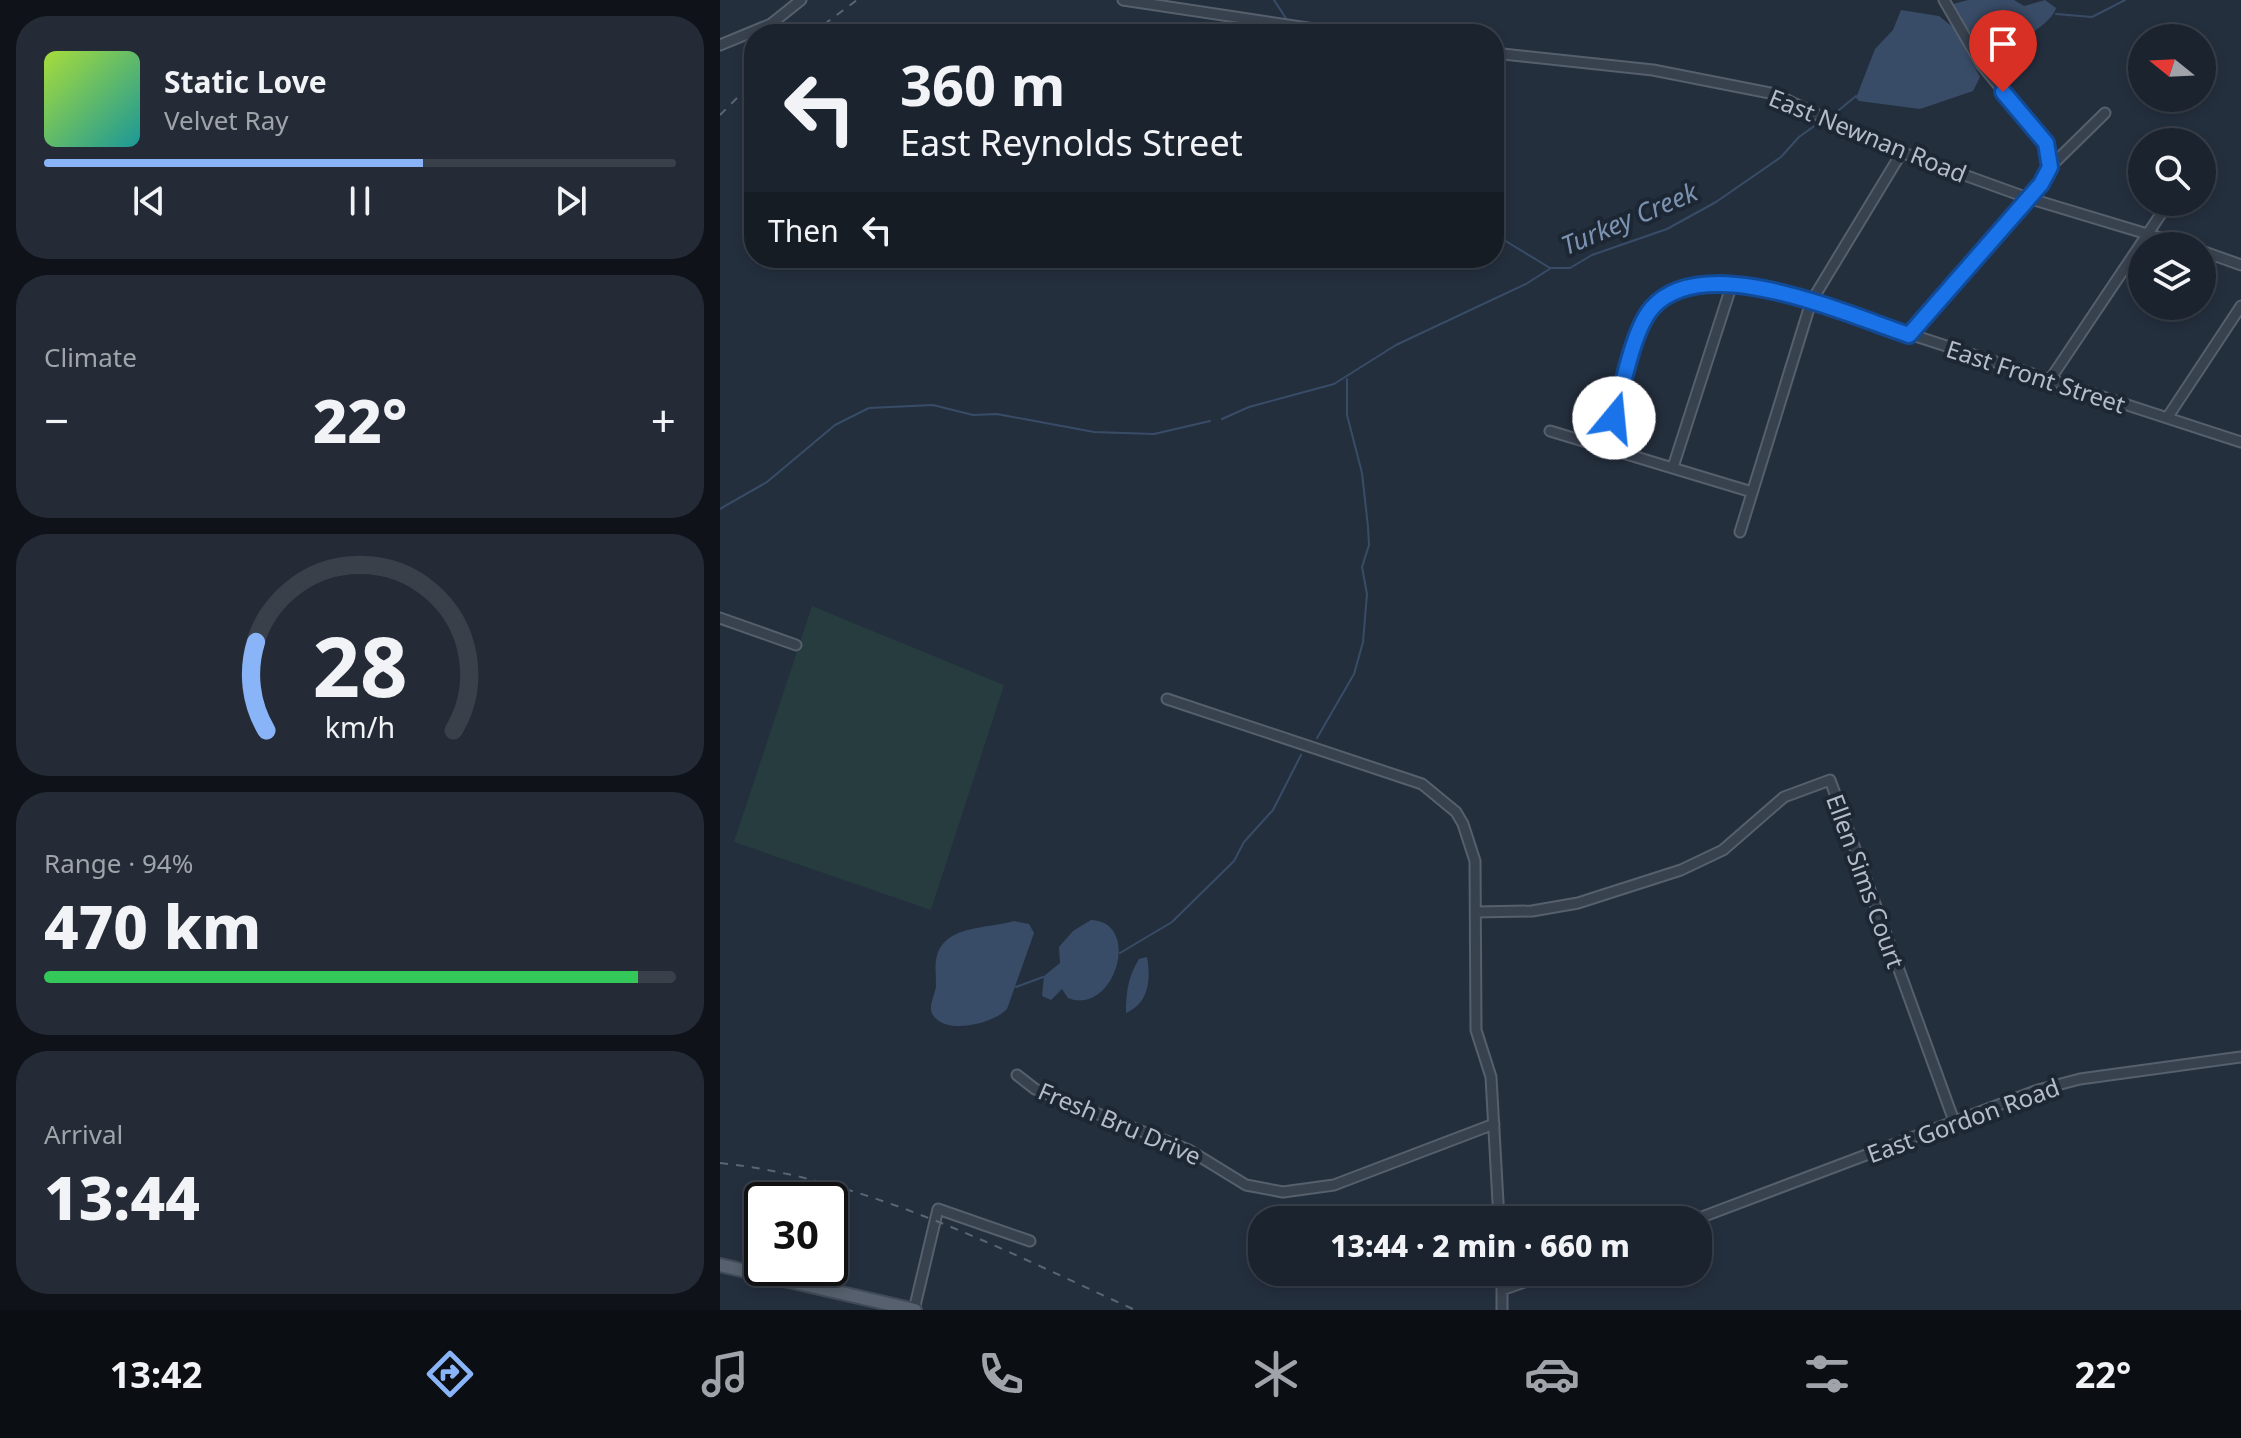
<!DOCTYPE html>
<html lang="en">
<head>
<meta charset="utf-8">
<style>
  :root { --surface:#1b232e; --page:#242b36; --text:#f1f3f6; --muted:#a0a4aa; --line:#39404a; --accent:#8ab4f8 }
  body { margin:0; font-family:"Noto Sans",sans-serif; background:var(--page); color:var(--text); height:100vh; display:flex; flex-direction:column; font-size:30px; white-space:nowrap }
  * { box-sizing:border-box; margin:0 }
  p { font-size:26px; color:var(--muted) }
  .icon { flex:none; width:44px; height:44px; fill:none; stroke:currentColor; stroke-width:2; stroke-linecap:round; stroke-linejoin:round }
  .map { position:relative; flex:1; overflow:hidden }
  .side { display:flex; flex-direction:column; gap:16px; padding:16px; background:#0f1319; width:720px }
  .side>* { flex:none }
  .top-card { position:absolute; left:24px; top:24px; width:760px; height:244px; border-radius:32px; box-shadow:0 4px 12px #0003,0 0 0 2px var(--line); background:#1b232e; color:var(--text); overflow:hidden }
  .needle { width:52px; rotate:288deg }
  .fabs { position:absolute; left:1408px; top:24px; display:grid; gap:16px }
  .fabs a { display:grid; place-items:center; width:88px; height:88px; border-radius:50%; background:var(--surface); box-shadow:0 4px 12px #0003,0 0 0 2px var(--line); font-size:40px }
  .speed { position:absolute; left:24px; top:1182px; display:flex; gap:16px; font-size:40px; font-weight:700; text-align:center }
  .speed>* { display:grid; place-content:center; width:104px; height:104px; border-radius:50%; background:var(--surface); box-shadow:0 4px 12px #0003,0 0 0 2px var(--line); line-height:1 }
  .speed .limit { border:4px solid #111; border-radius:12px; background:#fff; color:#111 }
  .pin { position:absolute; display:grid; place-items:center; width:68px; height:68px; color:#fff; margin:-82px -34px; border-radius:50% 50% 50% 0; rotate:-45deg; box-shadow:0 0 8px #0007 }
  .pin .icon { rotate:45deg }
  .me { position:absolute; width:88px; margin:-44px; rotate:17deg; stroke-linejoin:round; filter:drop-shadow(0 0 6px #0008) }
  .turn { display:flex; align-items:center; gap:28px; height:168px; padding:0 24px; font-size:36px }
  .turn .icon { width:104px; height:104px; stroke-width:2.5 }
  .turn b { display:block; font-size:56px; line-height:68px }
  .then { display:flex; align-items:center; height:76px; padding:0 24px; background:#0003; gap:16px; font-size:30px }
  .big { font-size:60px; font-weight:800; line-height:1.1 }
  .side .tile { flex:1; display:flex; flex-direction:column; justify-content:center; gap:12px; min-width:0; padding:0 28px; border-radius:32px; background:var(--page) }
  .side .dial { align-items:center; gap:0 }
  .dial svg { height:208px; overflow:visible; fill:none; stroke:var(--line); stroke-width:7; stroke-linecap:round; text-anchor:middle }
  .dial text { fill:var(--text); stroke:none }
  .song { display:flex; align-items:center; gap:24px }
  .cover { width:96px; height:96px; border-radius:12px; background:linear-gradient(135deg,hsl(80 70% 55%),hsl(180 70% 35%)) }
  .played { height:8px; border-radius:4px; background:linear-gradient(90deg,var(--accent) 60%,var(--line) 60%) }
  .keys { display:flex; justify-content:space-around; direction:ltr }
  .heat { display:flex; justify-content:space-between; align-items:center; font-size:44px; direction:ltr }
  .charge { height:12px; border-radius:6px; background:linear-gradient(90deg,#34c759 94%,var(--line) 0) }
  .trip { position:absolute; left:528px; top:1206px; width:464px; height:80px; border-radius:32px; background:var(--surface); box-shadow:0 4px 12px #0003,0 0 0 2px var(--line); font-weight:800; line-height:80px; text-align:center }
  .menu { display:flex; height:128px; justify-content:space-around; align-items:center; background:#0b0e12; color:var(--muted) }
  .menu .icon { width:56px; height:56px }
  .menu .on { color:var(--accent) }
  .menu b { font-size:36px; color:var(--text) }
  main { display:flex; flex:1; min-height:0 }
  .map>svg:first-child { display:block }
  .green { fill:#263c3f }
  .water { fill:#394c67 }
  .lines { fill:none; stroke-linecap:round; stroke-linejoin:round }
  .stream { stroke:#394c67; stroke-width:2 }
  .minor-casing { stroke:#565f6c; stroke-width:13 }
  .major-casing { stroke:#414a57; stroke-width:16 }
  .minor { stroke:#38414e; stroke-width:9 }
  .major { stroke:#56606e; stroke-width:12 }
  .rail { stroke:#5a6575; stroke-width:2; stroke-dasharray:8 8; stroke-linecap:butt }
  .route-casing { stroke:#114b97; stroke-width:20 }
  .route { stroke:#1a73e8; stroke-width:14 }
  .labels { text-anchor:middle; dominant-baseline:central; stroke-width:8; stroke-linejoin:round; paint-order:stroke }
  .street-label { font-size:24px; fill:#b4bcc9; stroke:#1d2633 }
  .water-label { font-size:26px; font-style:italic; fill:#7c92b1; stroke:#1d2633 }
</style>
</head>
<body>
<main>
<section class="side">
<div class="tile">
<div class="song"><i class="cover"></i><div><b>Static Love</b><p>Velvet Ray</p></div></div>
<div class="played"></div>
<div class="keys"><svg class="icon" aria-label="previous" viewBox="0 0 24 24"><path d="M18 5L8 12l10 7zM5 5v14"/></svg><svg class="icon" aria-label="pause" viewBox="0 0 24 24"><path d="M8 5v14M16 5v14"/></svg><svg class="icon" aria-label="next" viewBox="0 0 24 24"><path d="M6 5l10 7-10 7zM19 5v14"/></svg></div>
</div>
<div class="tile"><p>Climate</p>
<div class="heat"><a>−</a><b class="big">22°</b><a>+</a></div>
</div>
<div class="tile dial"><svg viewBox="0 0 100 80">
<path d="M14 69A42 42 0 1 1 86 69"/>
<path d="M14 69A42 42 0 0 1 10 35" stroke="#8ab4f8"/>
<text x="50" y="56" font-size="32" font-weight="700">28</text>
<text x="50" y="72" font-size="11">km/h</text>
</svg></div>
<div class="tile"><p>Range · 94%</p><b class="big">470 km</b><div class="charge"></div></div>
<div class="tile"><p>Arrival</p><b class="big">13:44</b></div>
</section>
<div class="map">
<svg width="1521" height="1310" viewBox="0 0 1521 1310">
  <rect width="100%" height="100%" fill="#242f3e"/>
  <path class="green" d="M92 606 284 685 211 910 14 842Z"/>
  <path class="water" d="M1248 0H1294L1304 6 1325 0 1336 8C1332 25 1283 53 1265 52L1233 9V4Z
    M1181 10 1219 16 1234 28 1260 77 1253 91 1200 109 1139 101 1136 98 1155 49 1173 30Z
    M371 920C423 922 394 1017 348 998L342 989 331 1000 322 996 324 976 340 963 339 947 353 931Z
    M294 921 309 924 314 933 287 1009C274 1023 226 1036 213 1015 207 1007 216 994 216 985 216 968 212 952 228 939 245 926 274 927 294 921Z
    M427 957C431 980 429 1003 406 1013 406 992 408 977 419 959Z"/>
  <g class="lines">
    <path class="stream" d="M554 0 567 20
      M1336 14 1372 17 1405 0
      M572 32V34
      M1113 115 1136 96
      M774 234 830 268
      M502 419 529 407 614 384 676 345 806 284 831 268H850L872 255 947 229 996 202 1061 157 1079 137 1100 122
      M0 509 47 482 115 425 149 408 213 405 253 415 277 414 374 432 434 434 490 421
      M597 738 634 674 643 642 647 594 642 567 649 545 648 527 642 473 627 415V379
      M400 953 452 922 514 861 524 842 553 810 581 755
      M296 987 323 977"/>
    <g class="minor-casing">
      <path id="minor" d="M403 0 628 34
        M1224 0 1261 64 1326 143 1330 167
        M0 45 51 24 81 0
        M774 53 933 70 1055 94 1153 142 1308 198 1467 246
        M1482 156 1484 153
        M1482 251 1521 265
        M1189 335 1321 184 1330 167 1385 113
        M1329 381 1449 202
        M1447 418 1521 306
        M830 431 1032 492
        M885 447C894 417 914 327 932 307 973 265 1044 288 1091 302L1521 442
        M953 467 1012 284
        M1020 532 1091 302 1182 152
        M0 618 76 645
        M447 699 702 784 736 812 743 824 755 861 756 1030 771 1077 779 1220
        M756 912 812 911 858 903 961 870 1003 850 1064 797 1110 780 1234 1121
        M297 1075 315 1089 469 1150 526 1185 563 1192 614 1185 774 1124
        M974 1220 1318 1090 1360 1079 1521 1057
        M782 1272V1310
        M782 1290 832 1272
        M194 1310 218 1209 310 1241"/>
    </g>
    <g class="major-casing">
      <path id="major" d="M0 1265 195 1310"/>
    </g>
    <use href="#minor" class="minor"/>
    <use href="#major" class="major"/>
    <path class="rail" d="M91 34 137 0
      M0 115 34 81
      M0 1163C148 1179 281 1249 415 1310"/>
  </g>
  <g class="lines">
    <g class="route-casing">
      <path id="route" d="M894 418C902 390 913 329 932 308 984 249 1128 315 1189 335L1321 184 1330 167 1326 143 1283 92"/>
    </g>
    <use href="#route" class="route"/>
  </g>
  <g class="labels">
    <g class="street-label">
      <text transform="translate(1148 135) rotate(22)">East Newnan Road</text>
      <text transform="translate(1316 376) rotate(18)">East Front Street</text>
      <text transform="translate(1146 881) rotate(70)">Ellen Sims Court</text>
      <text transform="translate(1243 1120) rotate(-20)">East Gordon Road</text>
      <text transform="translate(400 1123) rotate(23)">Fresh Bru Drive</text>
    </g>
    <g class="water-label">
      <text transform="translate(909 218) rotate(-23)">Turkey Creek</text>
    </g>
  </g>
</svg>
<div class="fabs">
<a><svg class="needle" viewBox="-14 -14 28 28"><path d="M0-13l5 13h-10z" fill="#e53935"/><path d="M0 13l5-13h-10z" fill="#a0a4aa"/></svg></a>
<a><svg class="icon" aria-label="search" viewBox="0 0 24 24"><circle cx="10" cy="10" r="6"/><path d="M15 15l6 6"/></svg></a>
<a><svg class="icon" aria-label="layers" viewBox="0 0 24 24"><path d="M12 4l9 5-9 5-9-5zM3 14l9 5 9-5"/></svg></a>
</div>
<div class="speed"><div class="limit">30</div></div>
<div class="pin" style="left:1283px;top:92px;background:#d93025"><svg class="icon" aria-label="arrive" viewBox="0 0 24 24"><path d="M6 21V4h12l-3 4 3 4H6"/></svg></div>
<svg class="me" style="left:894px;top:418px" viewBox="-20 -20 40 40"><circle r="19" fill="#fff"/><path d="M0-13L10 11 0 6-10 11z" fill="#1a73e8"/></svg>
<div class="trip">13:44 · 2 min · 660 m</div>
<div class="top-card">
<div class="turn"><svg class="icon" aria-label="left" viewBox="0 0 24 24"><path d="M17 20v-9H6M10 6l-5 5 5 5"/></svg><div><b>360 m</b>East Reynolds Street</div></div>
<div class="then">Then<svg class="icon" aria-label="left" viewBox="0 0 24 24"><path d="M17 20v-9H6M10 6l-5 5 5 5"/></svg></div>
</div>
</div>
</main>
<nav class="menu">
<b>13:42</b>
<svg class="icon on" aria-label="directions" viewBox="0 0 24 24"><path d="M12 3l9 9-9 9-9-9zM9 14v-3h6M13 9l2 2-2 2"/></svg>
<svg class="icon" aria-label="music" viewBox="0 0 24 24"><path d="M9 18V5l10-2v13"/><circle cx="6" cy="18" r="3"/><circle cx="16" cy="16" r="3"/></svg>
<svg class="icon" aria-label="phone" viewBox="0 0 24 24"><path d="M5 4h4l2 5-3 2q2 4 5 5l2-3 5 2v4C11 20 4 13 5 4z"/></svg>
<svg class="icon" aria-label="climate" viewBox="0 0 24 24"><path d="M12 3v18M4 7l16 10M4 17L20 7"/></svg>
<svg class="icon" aria-label="car" viewBox="0 0 24 24"><path d="M5 17H2v-5l4-1 3-4h7l3 4 3 1v5h-3M9 17h6M6 11h13"/><circle cx="7" cy="17" r="2"/><circle cx="17" cy="17" r="2"/></svg>
<svg class="icon" aria-label="filters" viewBox="0 0 24 24"><path d="M4 7h16M4 17h16"/><circle cx="9" cy="7" r="2"/><circle cx="15" cy="17" r="2"/></svg>
<b>22°</b>
</nav>
</body>
</html>
